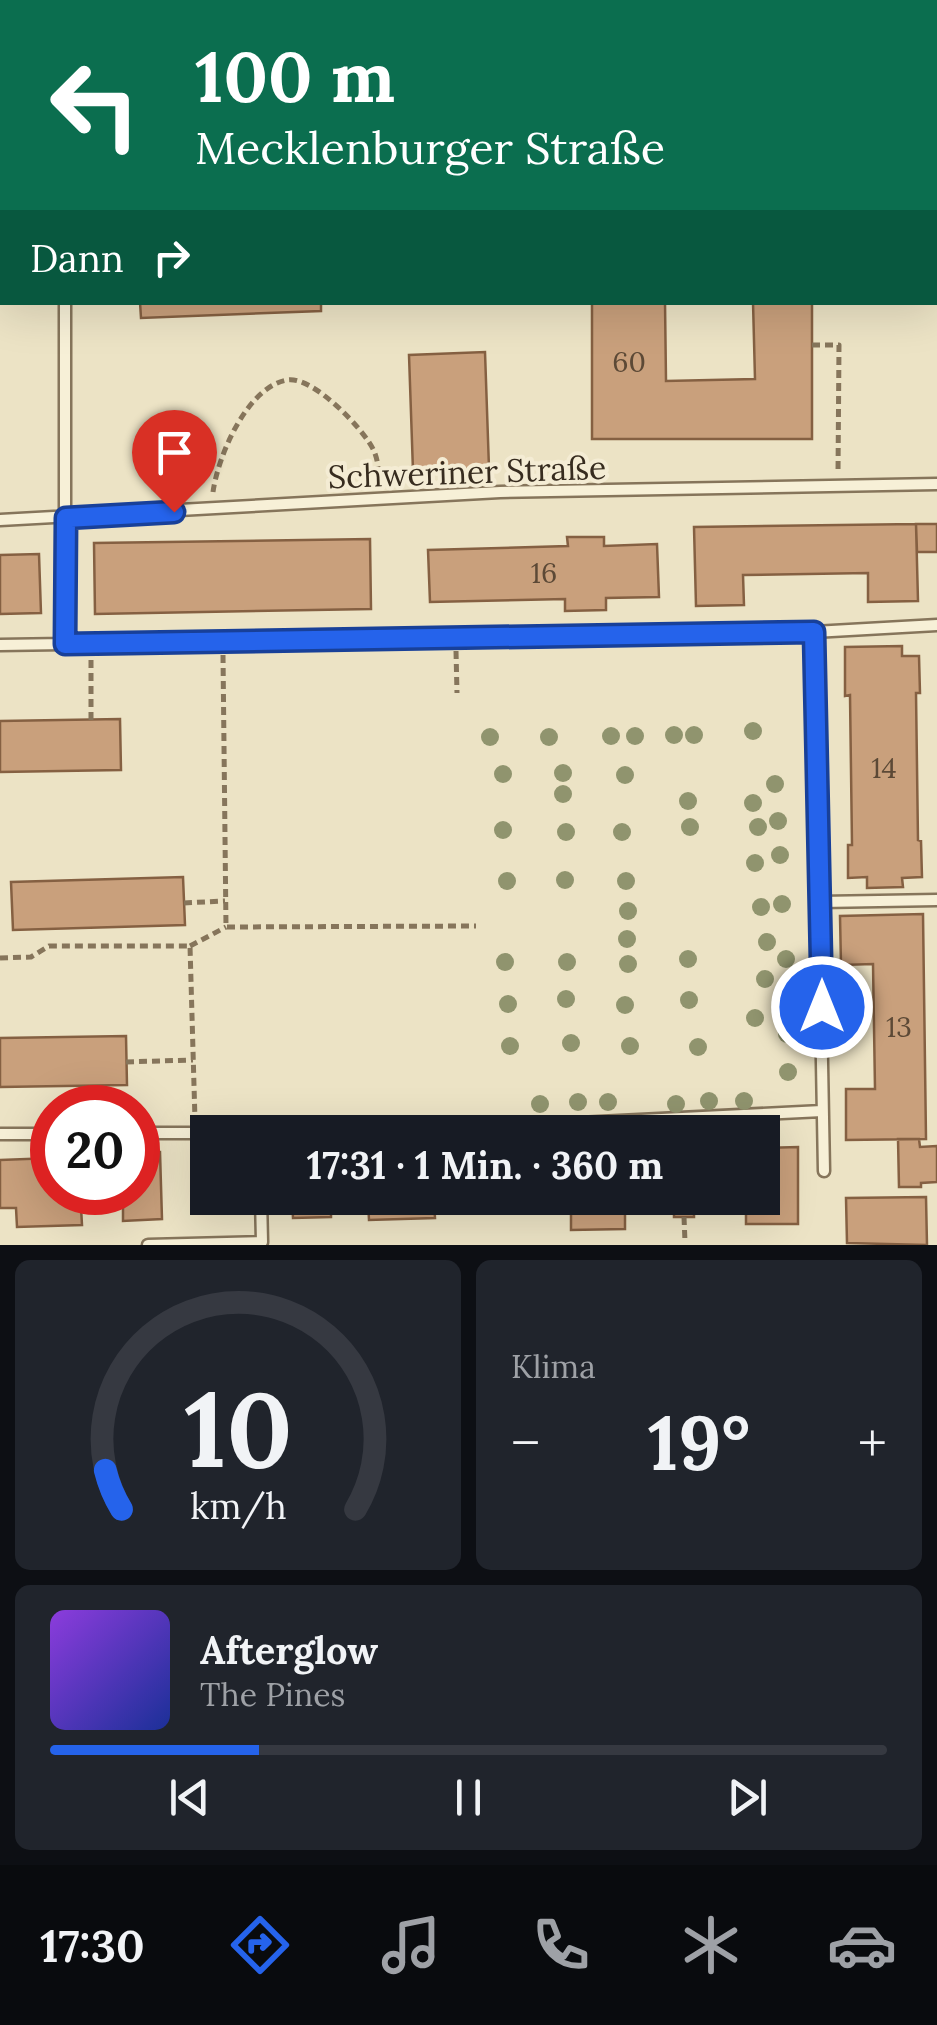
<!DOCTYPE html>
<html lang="de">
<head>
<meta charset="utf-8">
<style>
  :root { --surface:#171b24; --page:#20242c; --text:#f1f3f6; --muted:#9ea1a6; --line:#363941; --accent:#2563eb }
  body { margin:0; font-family:Lora,serif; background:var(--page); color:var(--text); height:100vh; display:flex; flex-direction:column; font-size:38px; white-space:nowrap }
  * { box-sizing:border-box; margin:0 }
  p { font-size:32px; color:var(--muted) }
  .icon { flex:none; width:55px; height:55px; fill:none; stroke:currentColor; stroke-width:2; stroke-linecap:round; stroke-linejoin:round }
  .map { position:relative; height:1245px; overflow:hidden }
  .panel { display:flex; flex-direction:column; gap:15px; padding:15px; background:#0d0f14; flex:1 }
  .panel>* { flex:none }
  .top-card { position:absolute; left:0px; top:0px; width:938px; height:305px; box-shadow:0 10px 40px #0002; background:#0b6e4f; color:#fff; overflow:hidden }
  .speed { position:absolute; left:30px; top:1085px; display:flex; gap:20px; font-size:50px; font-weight:700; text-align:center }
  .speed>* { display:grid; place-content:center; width:130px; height:130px; border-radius:50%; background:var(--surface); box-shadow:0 10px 40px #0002; line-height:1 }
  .speed .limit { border:15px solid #d22; background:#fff; color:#111 }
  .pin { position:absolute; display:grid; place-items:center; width:85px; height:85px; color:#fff; margin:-102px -42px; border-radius:50% 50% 50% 0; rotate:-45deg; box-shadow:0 0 10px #0007 }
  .pin .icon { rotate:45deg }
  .me { position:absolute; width:110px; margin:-55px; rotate:0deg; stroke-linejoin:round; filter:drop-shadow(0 0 8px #0008) }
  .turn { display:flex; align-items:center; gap:35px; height:210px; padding:0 30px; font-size:45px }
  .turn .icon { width:130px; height:130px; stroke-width:2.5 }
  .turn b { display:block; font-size:70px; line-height:85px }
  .then { display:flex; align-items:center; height:95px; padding:0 30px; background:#0003; gap:20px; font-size:38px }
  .big { font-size:75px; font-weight:700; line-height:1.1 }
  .panel .tile { flex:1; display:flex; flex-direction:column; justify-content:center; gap:15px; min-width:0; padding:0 35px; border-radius:15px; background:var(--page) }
  .panel .dial { align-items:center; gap:0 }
  .dial svg { height:260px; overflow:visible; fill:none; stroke:var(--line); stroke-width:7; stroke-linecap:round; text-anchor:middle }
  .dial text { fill:var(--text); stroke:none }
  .song { display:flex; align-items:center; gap:30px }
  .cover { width:120px; height:120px; border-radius:15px; background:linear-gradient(135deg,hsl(270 70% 55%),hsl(230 70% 35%)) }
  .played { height:10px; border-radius:5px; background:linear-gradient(90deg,var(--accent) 25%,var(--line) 25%) }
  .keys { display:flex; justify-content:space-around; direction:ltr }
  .heat { display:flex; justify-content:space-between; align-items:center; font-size:55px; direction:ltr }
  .panel .tiles { flex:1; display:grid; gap:15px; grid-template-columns:1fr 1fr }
  .tile:last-child { grid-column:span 2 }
  .trip { position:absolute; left:190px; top:1115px; width:590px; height:100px; border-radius:0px; background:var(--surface); box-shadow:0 10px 40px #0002; font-weight:700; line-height:100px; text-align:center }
  .tab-bar { display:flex; height:160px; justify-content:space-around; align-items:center; background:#090b0e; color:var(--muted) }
  .tab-bar .icon { width:70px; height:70px }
  .tab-bar .current { color:var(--accent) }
  .tab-bar b { font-size:45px; color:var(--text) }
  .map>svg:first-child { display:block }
  .water { fill:#a6c0ba; stroke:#6d8e87; stroke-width:2.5 }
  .building { fill:#c9a07c; stroke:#856042; stroke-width:2.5 }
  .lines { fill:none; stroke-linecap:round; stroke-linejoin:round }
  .service-casing { stroke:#86755b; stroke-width:15 }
  .path { stroke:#86755b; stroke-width:5; stroke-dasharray:8 5; stroke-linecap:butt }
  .service { stroke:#f7f0d7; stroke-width:10 }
  .tree { fill:#90946e }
  .route-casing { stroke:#184099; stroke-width:25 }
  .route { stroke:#2563eb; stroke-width:18 }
  .labels { text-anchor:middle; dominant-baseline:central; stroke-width:8; stroke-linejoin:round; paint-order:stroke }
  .number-label { font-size:28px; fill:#5c4936 }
  .street-label { font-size:32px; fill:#372c1f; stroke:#f4ecd4 }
</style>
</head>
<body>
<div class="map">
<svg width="937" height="1245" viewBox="0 0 937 1245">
  <rect width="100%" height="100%" fill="#ece3c5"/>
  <path class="water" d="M0 0H937V71L935 2H2L0 79Z"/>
  <path class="building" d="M140 302H321V311L141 318Z
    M592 302H665L666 381 755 379 753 302H812V439H592Z
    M485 352 489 468 413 471 409 355Z
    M916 524 918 601 868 602V573L743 575 744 605 696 606 694 527Z
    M916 524H937V552H917Z
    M567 537H604V546L657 544 659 597 606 598V610L565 611V599L430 602 428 550 568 546Z
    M370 539 371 609 95 614 94 543Z
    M39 554 41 613 0 614V555Z
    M902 646V656H919L920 693H916L918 840 921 841 922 877 902 878 903 887 867 888V877L848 878V845H852L850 695 845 696V647Z
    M120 719 121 770 0 772V721Z
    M183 877 185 925 13 930 11 882Z
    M923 914 926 1139 846 1140V1089H875L873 964 841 965 840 916Z
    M126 1036 127 1085 0 1087V1038Z
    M898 1139H919L920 1147 937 1146V1182L921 1183V1187H899Z
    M798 1147V1224H746V1198H694V1217H674V1198H625V1229L571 1230V1198H762V1148Z
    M160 1152 162 1219 123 1221V1206L81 1207 82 1225 17 1227 16 1208H0V1160L52 1158V1192H138V1153Z
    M926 1197 927 1245 847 1243 846 1198Z
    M292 1198H514L515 1212 475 1213V1198L434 1200 435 1218 369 1220 368 1201 331 1202V1217L293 1218Z"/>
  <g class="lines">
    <g class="service-casing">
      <path id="service" d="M935 120 937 119
        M935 128 937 132
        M935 163 937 157
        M0 197H2
        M935 248 937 261
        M65 302V644
        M0 520 500 492 937 484
        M814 632 824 1171
        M0 645 814 632 937 625
        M821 902 937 900
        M266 1132 480 1128 822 1111
        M138 1133H208
        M0 1134H52
        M148 1245 262 1242 261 1198"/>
    </g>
    <path class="path" d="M468 0 469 2
      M812 345H839L838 473
      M213 492C218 456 247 387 287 380 312 375 364 429 374 451 378 460 379 472 379 482
      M456 651 457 693
      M223 655 226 927 476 926
      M91 720V658
      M184 903 225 901
      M190 946 226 927
      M0 958 31 957 49 946H190L195 1120
      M126 1062 193 1060
      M674 1198H694V1210L674 1208Z
      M684 1217 685 1242"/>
    <use href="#service" class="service"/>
  </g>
  <g class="tree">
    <circle cx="753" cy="731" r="9"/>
    <circle cx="674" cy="735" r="9"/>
    <circle cx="694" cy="735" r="9"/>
    <circle cx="611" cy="736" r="9"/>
    <circle cx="635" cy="736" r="9"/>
    <circle cx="490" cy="737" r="9"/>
    <circle cx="549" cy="737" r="9"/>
    <circle cx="563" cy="773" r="9"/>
    <circle cx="503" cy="774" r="9"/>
    <circle cx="625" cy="775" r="9"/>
    <circle cx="775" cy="784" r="9"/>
    <circle cx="563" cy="794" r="9"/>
    <circle cx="688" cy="801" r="9"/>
    <circle cx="753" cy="803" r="9"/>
    <circle cx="778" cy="821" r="9"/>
    <circle cx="690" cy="827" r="9"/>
    <circle cx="758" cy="827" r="9"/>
    <circle cx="503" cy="830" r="9"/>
    <circle cx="566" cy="832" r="9"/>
    <circle cx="622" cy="832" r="9"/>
    <circle cx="780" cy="855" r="9"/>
    <circle cx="755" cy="863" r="9"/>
    <circle cx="565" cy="880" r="9"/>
    <circle cx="507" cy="881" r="9"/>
    <circle cx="626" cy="881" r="9"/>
    <circle cx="782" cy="904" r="9"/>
    <circle cx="761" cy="907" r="9"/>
    <circle cx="628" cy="911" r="9"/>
    <circle cx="627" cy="939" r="9"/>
    <circle cx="767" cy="942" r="9"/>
    <circle cx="688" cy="959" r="9"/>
    <circle cx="786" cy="959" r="9"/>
    <circle cx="505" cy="962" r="9"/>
    <circle cx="567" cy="962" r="9"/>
    <circle cx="628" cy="964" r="9"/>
    <circle cx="765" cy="979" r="9"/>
    <circle cx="566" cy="999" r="9"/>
    <circle cx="689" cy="1000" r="9"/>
    <circle cx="786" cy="1000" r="9"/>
    <circle cx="508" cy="1004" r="9"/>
    <circle cx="625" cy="1005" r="9"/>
    <circle cx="755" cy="1018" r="9"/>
    <circle cx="787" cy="1034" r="9"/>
    <circle cx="571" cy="1043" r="9"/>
    <circle cx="510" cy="1046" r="9"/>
    <circle cx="630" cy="1046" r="9"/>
    <circle cx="698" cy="1047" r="9"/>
    <circle cx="788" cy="1072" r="9"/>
    <circle cx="709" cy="1101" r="9"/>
    <circle cx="744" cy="1101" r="9"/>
    <circle cx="578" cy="1102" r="9"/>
    <circle cx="608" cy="1102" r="9"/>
    <circle cx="540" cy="1104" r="9"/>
    <circle cx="676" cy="1104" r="9"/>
  </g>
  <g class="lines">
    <g class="route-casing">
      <path id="route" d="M174 512 66 518 65 644 814 632 822 1007"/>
    </g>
    <use href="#route" class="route"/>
  </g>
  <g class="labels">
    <g class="number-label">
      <text x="629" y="362">60</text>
      <text x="544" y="573">16</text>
      <text x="884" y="768">14</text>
      <text x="899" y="1027">13</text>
    </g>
    <g class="street-label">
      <text transform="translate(467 472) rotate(-2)">Schweriner Straße</text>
    </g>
  </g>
</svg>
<div class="speed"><div class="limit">20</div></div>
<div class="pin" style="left:174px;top:512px;background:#d93025"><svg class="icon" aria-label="arrive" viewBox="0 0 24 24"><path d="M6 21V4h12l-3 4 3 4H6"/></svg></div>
<svg class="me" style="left:822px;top:1007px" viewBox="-20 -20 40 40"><circle r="17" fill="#2563eb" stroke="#fff" stroke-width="3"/><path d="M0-11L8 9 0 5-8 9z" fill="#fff"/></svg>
<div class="trip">17:31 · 1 Min. · 360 m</div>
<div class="top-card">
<div class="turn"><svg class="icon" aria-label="left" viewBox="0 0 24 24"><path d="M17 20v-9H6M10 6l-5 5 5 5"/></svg><div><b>100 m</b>Mecklenburger Straße</div></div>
<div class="then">Dann<svg class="icon" aria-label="right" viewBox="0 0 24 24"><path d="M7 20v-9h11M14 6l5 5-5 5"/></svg></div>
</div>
</div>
<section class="panel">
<div class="tiles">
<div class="tile dial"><svg viewBox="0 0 100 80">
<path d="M14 69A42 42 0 1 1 86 69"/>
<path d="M14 69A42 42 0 0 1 9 57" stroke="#2563eb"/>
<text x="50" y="56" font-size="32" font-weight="700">10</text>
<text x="50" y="72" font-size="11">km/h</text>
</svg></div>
<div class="tile"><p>Klima</p>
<div class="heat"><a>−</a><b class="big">19°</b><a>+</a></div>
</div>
<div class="tile">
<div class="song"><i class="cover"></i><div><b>Afterglow</b><p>The Pines</p></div></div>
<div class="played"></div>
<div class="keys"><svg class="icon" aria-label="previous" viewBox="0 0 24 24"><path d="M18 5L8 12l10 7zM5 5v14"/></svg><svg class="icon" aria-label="pause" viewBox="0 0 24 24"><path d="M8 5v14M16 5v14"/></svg><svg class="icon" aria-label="next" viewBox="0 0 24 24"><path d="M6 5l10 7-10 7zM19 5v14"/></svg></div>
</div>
</div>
</section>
<nav class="tab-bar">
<b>17:30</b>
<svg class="icon current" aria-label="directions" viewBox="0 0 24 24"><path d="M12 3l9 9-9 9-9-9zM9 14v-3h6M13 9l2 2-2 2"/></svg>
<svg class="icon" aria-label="music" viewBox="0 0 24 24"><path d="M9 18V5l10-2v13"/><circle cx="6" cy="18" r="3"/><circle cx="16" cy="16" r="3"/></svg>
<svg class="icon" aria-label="phone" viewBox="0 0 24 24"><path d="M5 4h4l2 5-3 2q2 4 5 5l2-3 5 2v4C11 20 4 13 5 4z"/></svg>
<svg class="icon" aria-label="climate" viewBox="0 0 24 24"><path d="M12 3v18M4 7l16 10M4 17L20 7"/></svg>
<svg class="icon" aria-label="car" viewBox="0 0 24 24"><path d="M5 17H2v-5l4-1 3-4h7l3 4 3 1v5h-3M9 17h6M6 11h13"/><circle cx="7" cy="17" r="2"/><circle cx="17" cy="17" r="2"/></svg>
</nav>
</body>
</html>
